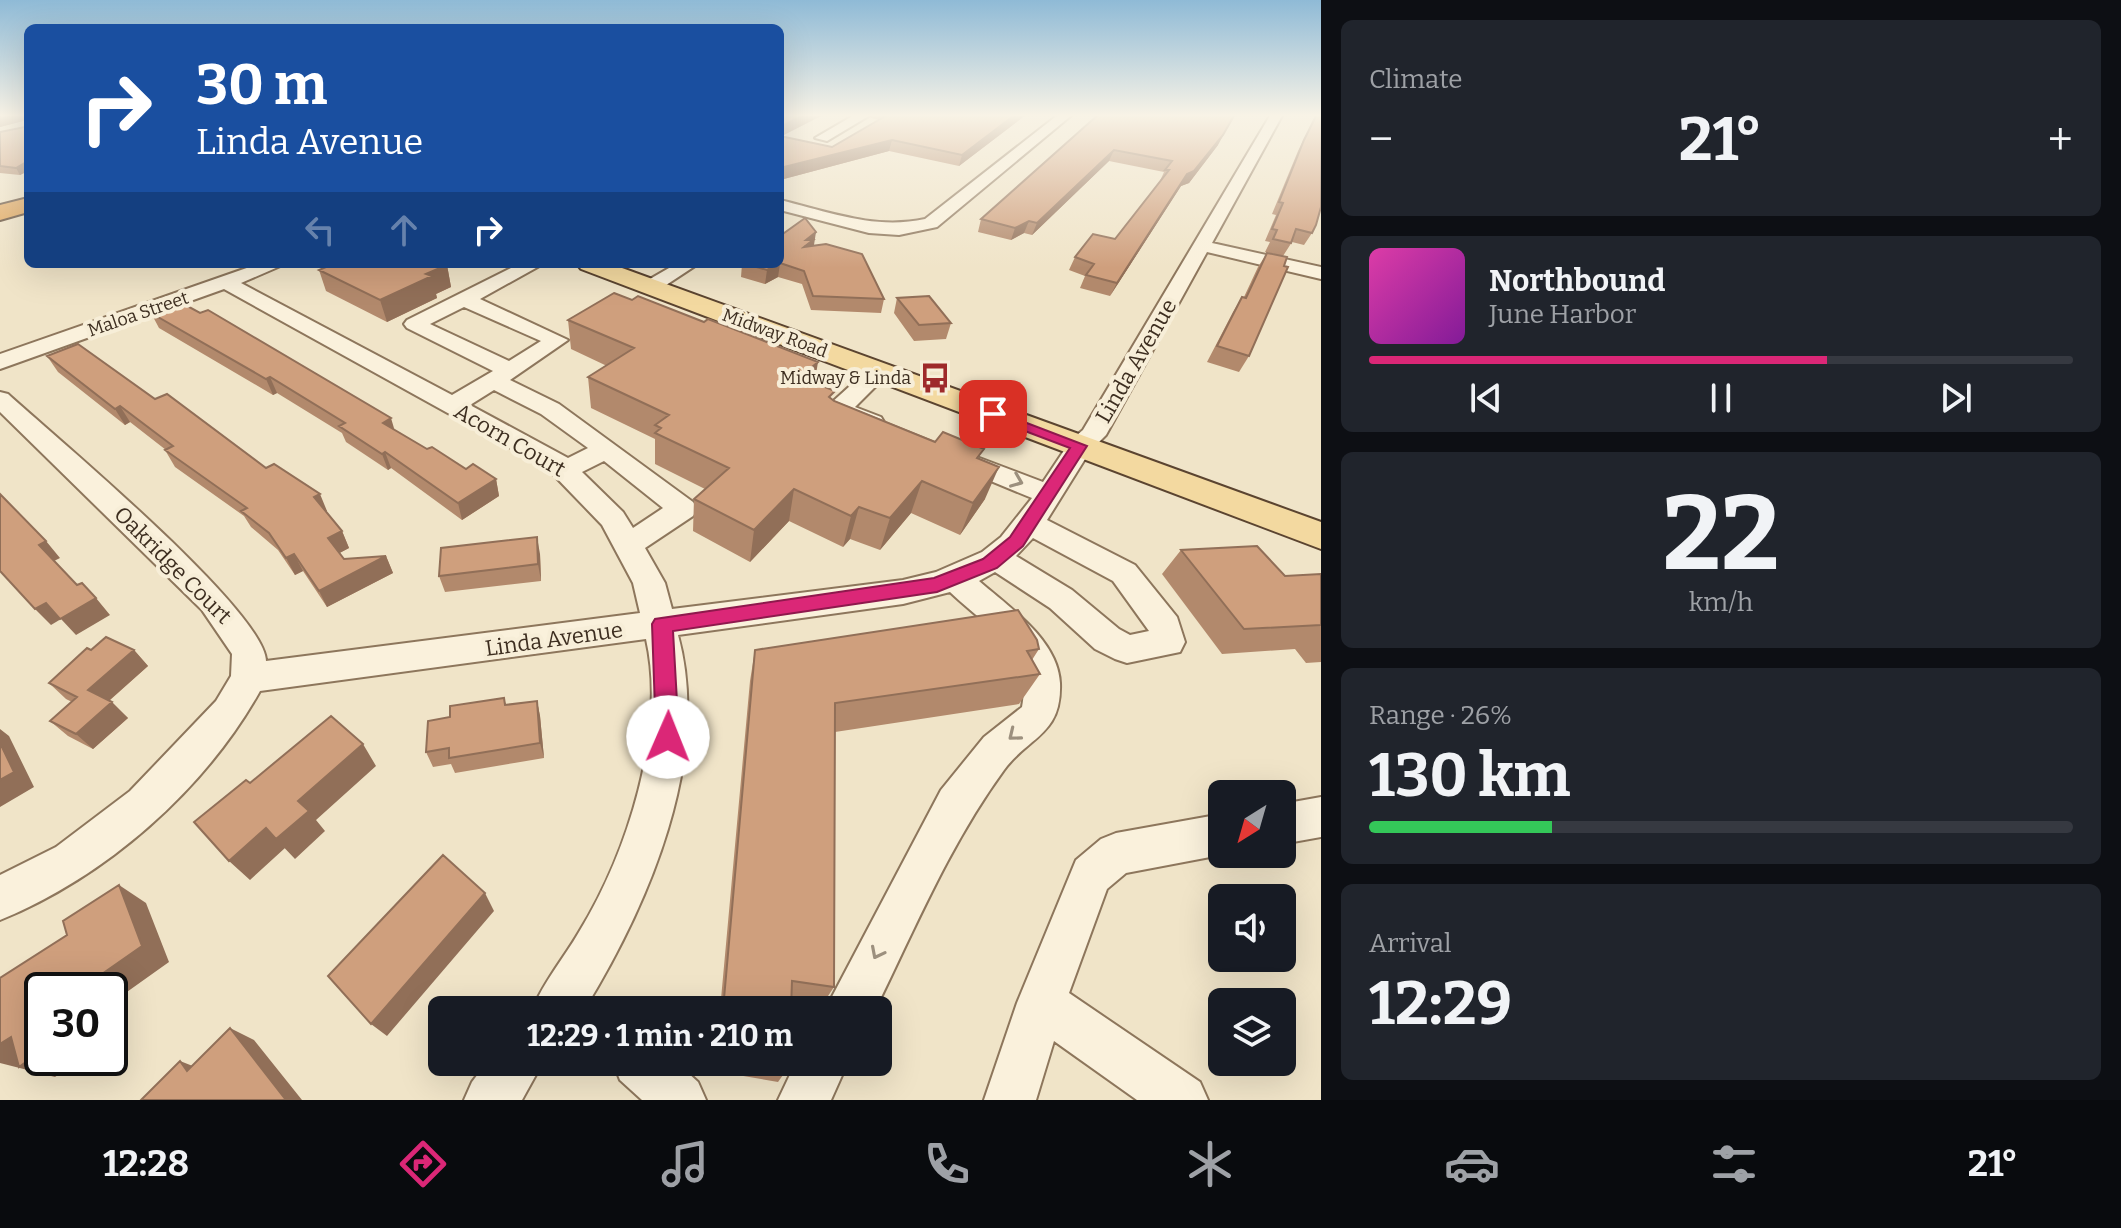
<!DOCTYPE html>
<html lang="en">
<head>
<meta charset="utf-8">
<style>
  :root { --surface:#171b24; --page:#20242c; --text:#f1f3f6; --muted:#9ea1a6; --line:#363941; --accent:#db2777 }
  body { margin:0; font-family:Bitter,serif; background:var(--page); color:var(--text); height:100vh; display:flex; flex-direction:column; font-size:30px; white-space:nowrap }
  * { box-sizing:border-box; margin:0 }
  p { font-size:26px; color:var(--muted) }
  .icon { flex:none; width:44px; height:44px; fill:none; stroke:currentColor; stroke-width:2; stroke-linecap:round; stroke-linejoin:round }
  .map { position:relative; flex:1; overflow:hidden }
  .drawer { display:flex; flex-direction:column; gap:20px; padding:20px; background:#0d0f14; width:800px }
  .drawer>* { flex:none }
  .guide { position:absolute; left:24px; top:24px; width:760px; height:244px; border-radius:12px; box-shadow:0 8px 32px #0002; background:#1a4fa0; color:#fff; overflow:hidden }
  .needle { width:52px; rotate:217deg }
  .fabs { position:absolute; left:1208px; top:780px; display:grid; gap:16px }
  .fabs a { display:grid; place-items:center; width:88px; height:88px; border-radius:12px; background:var(--surface); box-shadow:0 8px 32px #0002; font-size:40px }
  .speed { position:absolute; left:24px; top:972px; display:flex; gap:16px; font-size:40px; font-weight:700; text-align:center }
  .speed>* { display:grid; place-content:center; width:104px; height:104px; border-radius:50%; background:var(--surface); box-shadow:0 8px 32px #0002; line-height:1 }
  .speed .limit { border:4px solid #111; border-radius:12px; background:#fff; color:#111 }
  .pin { position:absolute; display:grid; place-items:center; width:68px; height:68px; color:#fff; margin:-34px; border-radius:16px; box-shadow:0 4px 12px #0006 }
  .me { position:absolute; width:88px; margin:-44px; rotate:1deg; stroke-linejoin:round; filter:drop-shadow(0 0 6px #0008) }
  .turn { display:flex; align-items:center; gap:28px; height:168px; padding:0 40px; font-size:36px }
  .turn .icon { width:104px; height:104px; stroke-width:2.5 }
  .turn b { display:block; font-size:56px; line-height:68px }
  .lanes { display:flex; align-items:center; height:76px; padding:0 40px; background:#0003; justify-content:center; gap:40px; direction:ltr }
  .lanes .off { opacity:.35 }
  .big { font-size:60px; font-weight:700; line-height:1.1 }
  .drawer .card { flex:1; display:flex; flex-direction:column; justify-content:center; gap:12px; min-width:0; padding:0 28px; border-radius:12px; background:var(--page) }
  .drawer .dial { align-items:center; gap:0 }
  .dial b { font-size:104px; line-height:1 }
  .song { display:flex; align-items:center; gap:24px }
  .cover { width:96px; height:96px; border-radius:12px; background:linear-gradient(135deg,hsl(320 70% 55%),hsl(290 70% 35%)) }
  .played { height:8px; border-radius:4px; background:linear-gradient(90deg,var(--accent) 65%,var(--line) 65%) }
  .keys { display:flex; justify-content:space-around; direction:ltr }
  .heat { display:flex; justify-content:space-between; align-items:center; font-size:44px; direction:ltr }
  .charge { height:12px; border-radius:6px; background:linear-gradient(90deg,#34c759 26%,var(--line) 0) }
  .trip { position:absolute; left:428px; top:996px; width:464px; height:80px; border-radius:12px; background:var(--surface); box-shadow:0 8px 32px #0002; font-weight:700; line-height:80px; text-align:center }
  .tab-bar { display:flex; height:128px; justify-content:space-around; align-items:center; background:#090b0e; color:var(--muted) }
  .tab-bar .icon { width:56px; height:56px }
  .tab-bar .on { color:var(--accent) }
  .tab-bar b { font-size:36px; color:var(--text) }
  main { display:flex; flex:1; min-height:0 }
  .map>svg:first-child { display:block }
  .lines { fill:none; stroke-linecap:round; stroke-linejoin:round }
  .minor-casing { stroke:#8d765c; stroke-width:4 }
  .major-casing { stroke:#5b4430; stroke-width:4 }
  .highway-casing { stroke:#5b4430; stroke-width:4 }
  .minor { fill:#faf1dc; fill-rule:evenodd }
  .major { fill:#f3d9a0; fill-rule:evenodd }
  .highway { fill:#e0a458; fill-rule:evenodd }
  .wall { fill:#b2896c }
  .shaded-wall { fill:#916f58 }
  .building { fill:#cf9f7d; stroke:#916f58; stroke-width:2 }
  .oneway { stroke:#9c907e }
  .route { fill:#db2777; stroke:#8e194d; stroke-width:2 }
  .labels { text-anchor:middle; dominant-baseline:central; stroke-width:8; stroke-linejoin:round; paint-order:stroke }
  .far-street-label { font-size:18px; fill:#3d2e20; stroke:#f7eed8 }
  .far-poi-label { font-size:18px; fill:#3d2e20; stroke:#f7eed8; text-anchor:end }
  .street-label { font-size:22px; fill:#3d2e20; stroke:#f7eed8 }
</style>
</head>
<body>
<main>
<div class="map">
<svg width="1321" height="1100" viewBox="0 0 1321 1100">
  <rect width="100%" height="100%" fill="#f0e4c8"/>
  <g class="lines">
    <g class="minor-casing">
      <path id="minor" d="M856 114H872L827 141 815 138Z
        M1059 114H1073L937 227 899 235 869 233 780 210V200C829 212 875 230 925 219Z
        M1271 114H1283L1212 243 1321 267V279L1207 252 1106 435 1090 451 1047 520 1135 565 1177 617 1185 642 1180 652 1127 663 1115 659 1095 649 1050 608 995 572 979 581C1009 607 1058 640 1060 683 1062 735 1029 736 1004 770 950 844 915 928 875 1010H825L941 790 984 737 1022 707C1033 651 987 627 950 592L903 604 678 635C712 759 648 906 584 1010H532C544 981 564 958 579 932 627 854 667 730 646 639L260 691C204 791 105 877 0 920V875L56 847 130 791 216 701 231 676 232 654 202 610 0 412V392L8 394C54 436 265 611 266 661L640 613 633 583 602 525 547 468 224 289 0 369V354L258 264H285L241 283 452 395 493 371 407 328 404 324 407 320 519 264H543L480 299 568 340 510 380 559 404 693 502 697 509 693 516 645 548 665 583 672 609 903 580 936 572 982 552 1001 537 1032 498 952 465 948 459 952 453 961 451 1043 482 1071 440 1083 430ZM464 307 541 341 509 361 430 324ZM494 390 541 414 588 448 568 458 470 405ZM604 461 663 508 633 528 623 512 582 472ZM1033 538 1113 581 1149 631 1130 635 1119 629 1072 590 1016 556Z
        M676 264H698L657 291H643L640 287 643 283Z
        M879 365 890 372 855 407 881 417 884 422 881 427C865 431 837 421 827 409L830 404 871 367Z
        M1321 797V837L1282 844V804Z
        M1222 814V854H1226L1126 873 1107 889 1069 993 1200 1082 1208 1100H1137L1054 1041 1036 1100H984L1017 1003 1076 860 1101 839 1116 833Z
        M487 1062H543L522 1100H464L472 1082Z
        M613 1062H676L698 1082 706 1100H642L620 1080Z
        M796 1062H848L831 1100H778Z"/>
    </g>
    <g class="major-casing">
      <path id="major" d="M577 264H611L1321 522V549L581 269Z"/>
    </g>
    <g class="highway-casing">
      <path id="highway" d="M28 198V212L0 220V205Z"/>
    </g>
    <use href="#minor" class="minor"/>
    <use href="#major" class="major"/>
    <use href="#highway" class="highway"/>
  </g>
  <path class="wall" d="M0 114H28V171L20 175 0 173V132L25 127 26 120 0 127Z
    M872 114H1027L959 166 889 151 780 180 782 136 832 147 879 120 871 118Z
    M1099 114 1218 145 1189 183 1181 186 1110 296 1080 288 1085 276 1069 270 1075 257 1115 239 1160 181 1164 172 1109 161 1032 235 1024 233 1011 240 978 232 981 219Z
    M1316 114H1321L1312 233 1304 245 1292 242 1283 256 1265 252 1270 242 1265 241 1276 215 1272 214 1298 151Z
    M780 236 814 246 884 299 881 313 811 310 802 284 778 277 765 284 741 277 742 264H780Z
    M1267 253 1249 356 1239 372 1207 362 1233 312 1242 297H1244L1258 267Z
    M328 264H444L447 265 451 287 436 294 437 298 387 322 326 291 319 270 329 266Z
    M897 298 951 323 946 339 914 341 894 313Z
    M151 313 394 430 427 449 466 469 496 479 499 496 462 520 391 468 388 470 346 442 342 433 277 393 273 395 159 328Z
    M568 320 814 383 833 400 980 459 985 499 960 535 911 513 880 550 850 539 843 547 789 521 750 562 693 531 694 499 705 489 655 464V439L591 408 588 377 607 366 571 349Z
    M47 356 155 399 266 468 327 511 326 512 342 531 349 548 339 553 344 559 386 556 393 573 327 607 303 571 295 575 278 550 251 527 244 516 175 467 165 450H166L130 422 125 425 58 372Z
    M1181 550 1285 576 1321 574V662L1306 663 1295 649 1222 654 1162 574Z
    M540 554 541 581 445 592 439 576Z
    M1039 649 1032 660 1040 674 1019 704 835 732 834 987 822 1005 791 1001V1010H720L750 681 755 650Z
    M91 650H134L148 666 109 701 128 718 93 749 68 736 50 721 72 702 66 699 49 683Z
    M504 698 506 705 537 701 540 716 544 758 455 773 451 764 433 767 426 752 450 717Z
    M715 1062H788V1068L778 1082 714 1071Z"/>
  <path class="shaded-wall" d="M18 114H24L27 120 0 127V119Z
    M806 114H825L780 137V127Z
    M1016 114H1027L959 166 962 155Z
    M1235 114 1218 145 1189 183 1181 186 1110 296 1117 283 1187 174Z
    M892 140 889 151 780 180V168Z
    M1114 150 1109 161 1032 235 1037 223Z
    M28 154V171L20 175 16 168Z
    M1029 221 1024 233 1011 240 1015 228Z
    M816 232 814 245 802 260 806 240Z
    M778 264H780L778 277 765 284 767 270Z
    M447 265 451 287 436 294 437 298 387 322 380 300 426 274Z
    M818 362 813 393 800 377Z
    M270 377 277 393 273 395 266 379Z
    M120 406 130 422 125 425 115 409Z
    M391 418 396 435 383 423Z
    M385 452 391 468 388 470 382 454Z
    M999 467 985 499 960 535 973 503Z
    M496 479 499 496 462 520 458 503Z
    M922 481 911 513 880 550 890 518Z
    M794 489 789 521 750 562 754 530Z
    M320 494 327 511 322 514 314 497Z
    M859 507 850 539 843 547 851 516Z
    M342 531 349 548 336 555 328 538Z
    M537 537 540 554 541 581 538 564Z
    M46 541 60 558 54 561 39 545Z
    M294 554 303 571 295 575 286 558Z
    M386 556 393 573 327 607 319 591Z
    M96 598 110 615 76 635 61 619 51 625 35 609 46 603Z
    M134 650 148 666 104 705 88 690Z
    M537 701 540 716 544 758 540 743Z
    M112 702 128 718 93 749 76 734Z
    M0 729 9 736 34 787 0 807Z
    M363 744 376 766 316 820 325 831 295 859 276 839 298 801Z
    M266 828 285 848 250 880 229 861Z
    M119 885 146 903 169 962 110 1004V990H79Z
    M485 893 494 911 387 1036 371 1024Z
    M42 1015V1058H74L76 1062 55 1077 0 1063V1044Z
    M230 1028 254 1040 302 1100H286Z
    M180 1061 208 1072 187 1071Z"/>
  <path class="building" d="M0 114H18L0 119Z
    M25 114H28V161L16 168 0 166V132L25 127 27 116Z
    M780 114H806L780 127Z
    M889 114H1016L962 155 892 140 780 168V136L832 147Z
    M1099 114H1235L1223 135 1194 171 1187 174 1117 283 1086 275 1094 264 1075 257 1093 234 1115 239 1169 170H1165L1172 161 1114 150 1037 223 1029 221 1015 228 981 219Z
    M1317 114H1321V207L1316 225 1312 233 1296 229 1291 243 1273 239 1277 230 1272 229 1283 203 1279 202 1304 140Z
    M805 218 816 232 806 240H813L804 247 826 244 862 254 884 299 813 296 804 271 780 263V236Z
    M1267 253 1287 257 1284 266 1288 267 1249 356 1217 346 1242 297 1246 298Z
    M333 264H444L447 265 426 274 432 276 380 300 319 270Z
    M746 264H778L767 270Z
    M614 293 632 300 638 296 704 322 708 319 818 362 800 377 835 391 829 397 834 401 935 442 943 432 984 449 977 458 999 467 973 503 922 481 890 518 859 507 851 516 794 489 754 530 694 499 729 468 655 433 661 428 655 425 669 415 588 377 634 348 568 320Z
    M929 296 951 323 919 325 897 298Z
    M180 302 200 313 208 310 391 418 383 423 427 449 432 447 466 469 473 464 496 479 458 503 385 452 382 454 339 426 345 423 270 377 266 379 151 313Z
    M78 344 155 399 167 394 266 468 274 464 320 494 314 497 342 531 328 538 344 559 386 556 319 591 294 554 286 558 269 533 241 511 247 508 165 450 173 446 120 406 115 409 47 356Z
    M0 494 46 541 39 545 77 585 82 583 96 598 60 619 46 603 35 609 0 571Z
    M537 537 538 564 439 576 441 548Z
    M1257 546 1285 576 1321 574V625L1244 629 1181 550Z
    M1018 610 1037 640 1039 649 1027 651 1040 674 835 703 834 987 792 981 791 1010H723L755 650Z
    M106 637 134 650 88 690 112 702 76 734 50 721 77 697 49 683 87 648 91 650Z
    M504 698 505 705 537 701 540 743 449 758V748L426 752 428 721 450 717V706Z
    M331 716 363 744 298 801 309 811 276 839 266 828 229 861 194 822 246 780 250 783Z
    M0 743 14 772 0 780Z
    M443 855 485 893 371 1024 328 976Z
    M119 885 142 946 79 990H42V1015L33 1022 41 1051 19 1067 11 1037 0 1044V978L67 935 63 921Z
    M230 1028 286 1100H141L180 1061 187 1071Z
    M750 1062H788V1068Z"/>
  <defs><path id="oneway-chevron" d="M-2-3.5L2.5 0L-2 3.5" fill="none" stroke-width="1.6" stroke-linecap="round" stroke-linejoin="round" transform="scale(2)"/></defs>
  <g class="oneway">
    <use href="#oneway-chevron" transform="translate(1017 481) rotate(22)"/>
    <use href="#oneway-chevron" transform="translate(1014 735) rotate(141)"/>
    <use href="#oneway-chevron" transform="translate(877 953) rotate(117)"/>
  </g>
  <linearGradient id="sky" x2="0" y2="1"><stop stop-color="#8fbad6"/><stop offset="0.43" stop-color="#f8f3e6"/><stop offset="1" stop-color="#f8f3e6" stop-opacity="0"/></linearGradient>
  <rect width="1321" height="268" fill="url(#sky)"/>
  <path class="route" d="M993 410 1087 446 1023 546 997 568 937 592 673 631 679 737 676 744 668 747 660 744 656 737 652 624 655 619 934 578 983 559 1010 537 1070 448 988 417 986 414Z"/>
  <defs>
    <g id="bus-bare" transform="scale(2.4)"><path d="M-5-6H5V4H4V6H2V4H-2V6H-4V4H-5ZM-3.5-4V0h7V-4ZM-3.5 1.2v1.5H-2V1.2ZM2 1.2v1.5H3.5V1.2Z" fill="#9e2a2b" stroke="#f7eed8" stroke-width="2.5" paint-order="stroke"/></g>
  </defs>
  <g fill-rule="evenodd">
    <use href="#bus-bare" x="935" y="378"/>
  </g>
  <g class="labels">
    <g class="far-street-label">
      <text transform="translate(138 314) rotate(-19)">Maloa Street</text>
      <text transform="translate(775 333) rotate(20)">Midway Road</text>
    </g>
    <g class="far-poi-label">
      <text x="911" y="378">Midway &amp; Linda</text>
    </g>
    <g class="street-label">
      <text transform="translate(1136 361) rotate(-60)">Linda Avenue</text>
      <text transform="translate(510 440) rotate(30)">Acorn Court</text>
      <text transform="translate(173 565) rotate(45)">Oakridge Court</text>
      <text transform="translate(554 639) rotate(-8)">Linda Avenue</text>
    </g>
  </g>
</svg>
<div class="fabs">
<a><svg class="needle" viewBox="-14 -14 28 28"><path d="M0-13l5 13h-10z" fill="#e53935"/><path d="M0 13l5-13h-10z" fill="#9ea1a6"/></svg></a>
<a><svg class="icon" aria-label="sound" viewBox="0 0 24 24"><path d="M4 9h4l5-4v14l-5-4H4zM17 9q2 3 0 6"/></svg></a>
<a><svg class="icon" aria-label="layers" viewBox="0 0 24 24"><path d="M12 4l9 5-9 5-9-5zM3 14l9 5 9-5"/></svg></a>
</div>
<div class="speed"><div class="limit">30</div></div>
<div class="pin" style="left:993px;top:414px;background:#d93025"><svg class="icon" aria-label="arrive" viewBox="0 0 24 24"><path d="M6 21V4h12l-3 4 3 4H6"/></svg></div>
<svg class="me" style="left:668px;top:737px" viewBox="-20 -20 40 40"><circle r="19" fill="#fff"/><path d="M0-13L10 11 0 6-10 11z" fill="#db2777"/></svg>
<div class="trip">12:29 · 1 min · 210 m</div>
<div class="guide">
<div class="turn"><svg class="icon" aria-label="right" viewBox="0 0 24 24"><path d="M7 20v-9h11M14 6l5 5-5 5"/></svg><div><b>30 m</b>Linda Avenue</div></div>
<div class="lanes"><svg class="icon off" aria-label="left" viewBox="0 0 24 24"><path d="M17 20v-9H6M10 6l-5 5 5 5"/></svg><svg class="icon off" aria-label="ahead" viewBox="0 0 24 24"><path d="M12 20V5M6 11l6-6 6 6"/></svg><svg class="icon" aria-label="right" viewBox="0 0 24 24"><path d="M7 20v-9h11M14 6l5 5-5 5"/></svg></div>
</div>
</div>
<section class="drawer">
<div class="card"><p>Climate</p>
<div class="heat"><a>−</a><b class="big">21°</b><a>+</a></div>
</div>
<div class="card">
<div class="song"><i class="cover"></i><div><b>Northbound</b><p>June Harbor</p></div></div>
<div class="played"></div>
<div class="keys"><svg class="icon" aria-label="previous" viewBox="0 0 24 24"><path d="M18 5L8 12l10 7zM5 5v14"/></svg><svg class="icon" aria-label="pause" viewBox="0 0 24 24"><path d="M8 5v14M16 5v14"/></svg><svg class="icon" aria-label="next" viewBox="0 0 24 24"><path d="M6 5l10 7-10 7zM19 5v14"/></svg></div>
</div>
<div class="card dial"><b>22</b><p>km/h</p></div>
<div class="card"><p>Range · 26%</p><b class="big">130 km</b><div class="charge"></div></div>
<div class="card"><p>Arrival</p><b class="big">12:29</b></div>
</section>
</main>
<nav class="tab-bar">
<b>12:28</b>
<svg class="icon on" aria-label="directions" viewBox="0 0 24 24"><path d="M12 3l9 9-9 9-9-9zM9 14v-3h6M13 9l2 2-2 2"/></svg>
<svg class="icon" aria-label="music" viewBox="0 0 24 24"><path d="M9 18V5l10-2v13"/><circle cx="6" cy="18" r="3"/><circle cx="16" cy="16" r="3"/></svg>
<svg class="icon" aria-label="phone" viewBox="0 0 24 24"><path d="M5 4h4l2 5-3 2q2 4 5 5l2-3 5 2v4C11 20 4 13 5 4z"/></svg>
<svg class="icon" aria-label="climate" viewBox="0 0 24 24"><path d="M12 3v18M4 7l16 10M4 17L20 7"/></svg>
<svg class="icon" aria-label="car" viewBox="0 0 24 24"><path d="M5 17H2v-5l4-1 3-4h7l3 4 3 1v5h-3M9 17h6M6 11h13"/><circle cx="7" cy="17" r="2"/><circle cx="17" cy="17" r="2"/></svg>
<svg class="icon" aria-label="filters" viewBox="0 0 24 24"><path d="M4 7h16M4 17h16"/><circle cx="9" cy="7" r="2"/><circle cx="15" cy="17" r="2"/></svg>
<b>21°</b>
</nav>
</body>
</html>
